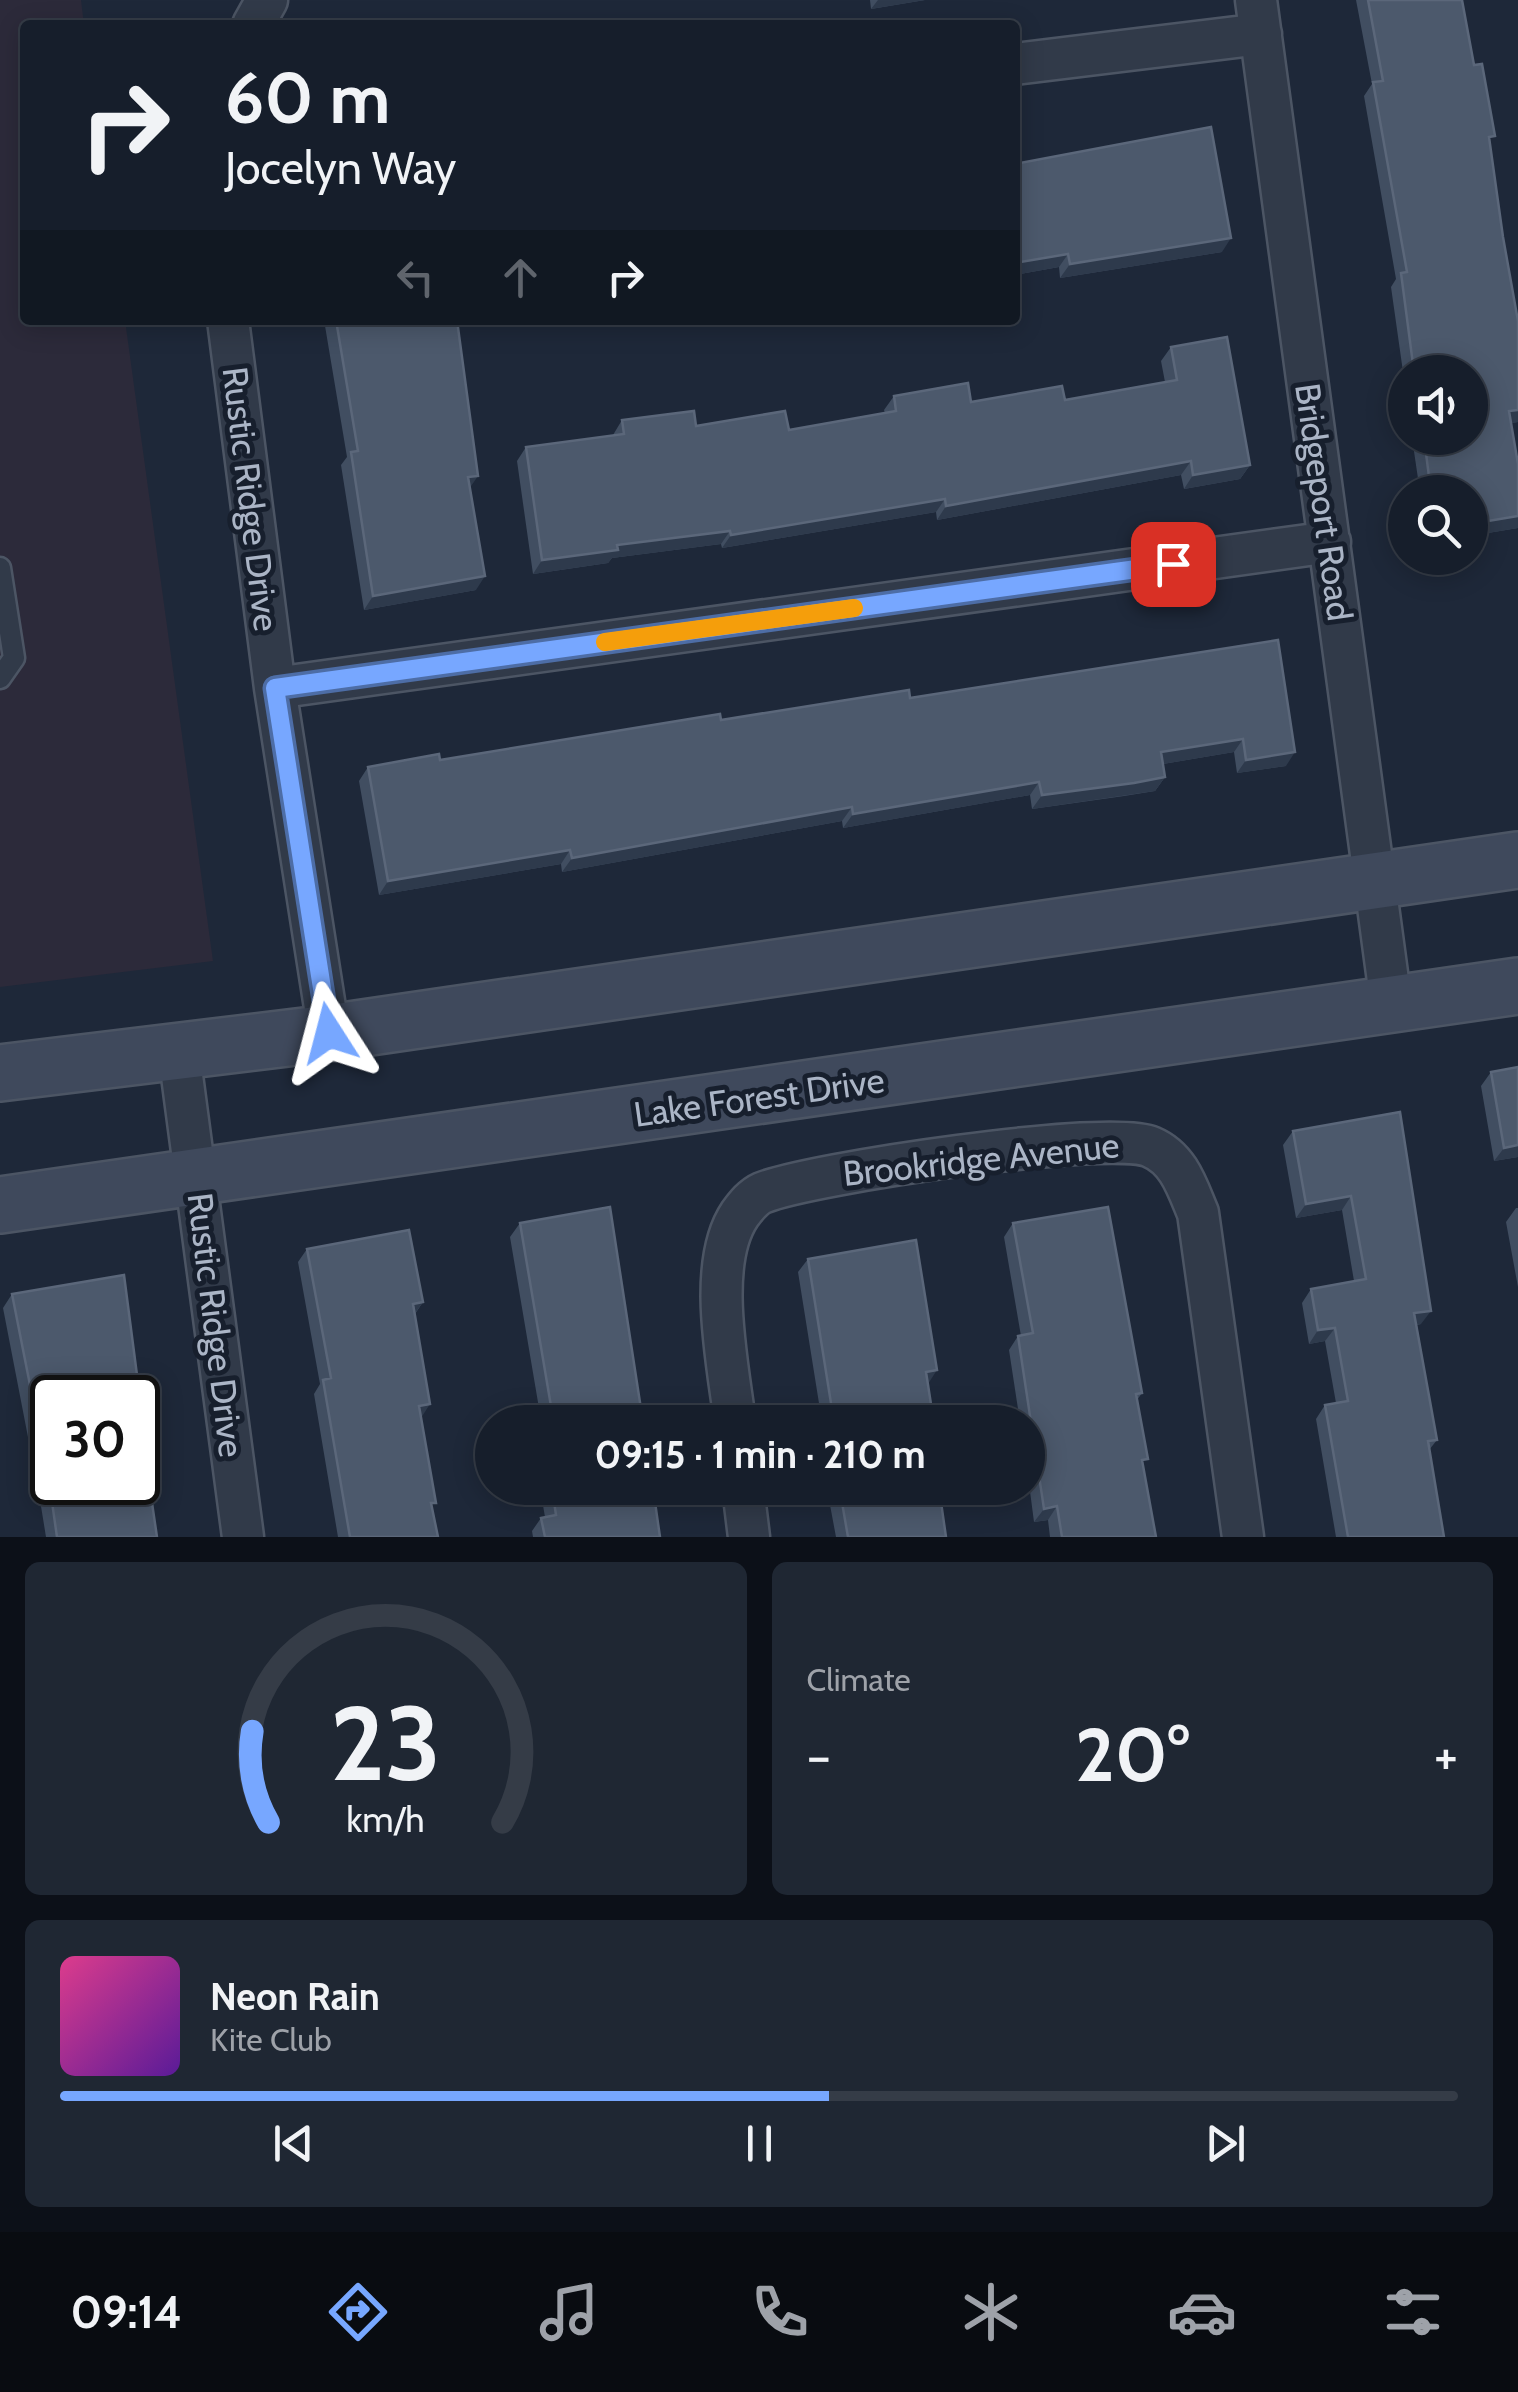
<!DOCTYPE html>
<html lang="en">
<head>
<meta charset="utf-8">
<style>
  :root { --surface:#161e2b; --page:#1f2733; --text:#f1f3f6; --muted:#9ea2a9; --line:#353c47; --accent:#77a7ff }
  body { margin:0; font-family:Cabin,sans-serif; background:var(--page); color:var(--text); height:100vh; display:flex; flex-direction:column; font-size:38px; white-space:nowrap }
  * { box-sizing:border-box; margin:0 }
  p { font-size:32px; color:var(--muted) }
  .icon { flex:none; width:55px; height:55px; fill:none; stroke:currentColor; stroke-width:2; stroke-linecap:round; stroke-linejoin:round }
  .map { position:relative; height:1537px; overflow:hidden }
  .side { display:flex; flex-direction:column; gap:25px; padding:25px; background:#0c1018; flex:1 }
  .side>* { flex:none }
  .top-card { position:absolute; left:20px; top:20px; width:1000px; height:305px; border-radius:10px; box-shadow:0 5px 25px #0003,0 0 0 2px var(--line); background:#161e2b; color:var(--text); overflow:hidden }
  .controls { position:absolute; left:1388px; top:355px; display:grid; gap:20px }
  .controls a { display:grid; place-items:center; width:100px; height:100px; border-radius:50%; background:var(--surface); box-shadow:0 5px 25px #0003,0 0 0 2px var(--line); font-size:50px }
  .speed { position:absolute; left:30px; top:1375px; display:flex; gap:20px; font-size:50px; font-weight:700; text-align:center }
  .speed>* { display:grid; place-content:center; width:130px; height:130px; border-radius:50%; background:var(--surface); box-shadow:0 5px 25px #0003,0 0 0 2px var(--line); line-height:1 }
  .speed .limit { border:5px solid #111; border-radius:15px; background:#fff; color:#111 }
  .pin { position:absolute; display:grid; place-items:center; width:85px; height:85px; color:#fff; margin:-42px; border-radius:20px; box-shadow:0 5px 15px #0006 }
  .me { position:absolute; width:110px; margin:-55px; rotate:351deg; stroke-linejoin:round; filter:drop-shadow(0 0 8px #0008) }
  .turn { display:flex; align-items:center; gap:35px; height:210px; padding:0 40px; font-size:45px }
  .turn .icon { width:130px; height:130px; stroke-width:2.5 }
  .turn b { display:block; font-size:70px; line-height:85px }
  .lanes { display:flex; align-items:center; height:95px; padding:0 40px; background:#0003; justify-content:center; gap:50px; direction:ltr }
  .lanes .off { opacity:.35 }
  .big { font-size:75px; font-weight:700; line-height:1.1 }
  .side .widget { flex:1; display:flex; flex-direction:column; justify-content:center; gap:15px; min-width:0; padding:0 35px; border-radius:15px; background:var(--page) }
  .side .dial { align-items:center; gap:0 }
  .dial svg { height:260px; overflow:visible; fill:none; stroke:var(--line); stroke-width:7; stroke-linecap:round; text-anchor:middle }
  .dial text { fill:var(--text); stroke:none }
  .song { display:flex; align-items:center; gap:30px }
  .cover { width:120px; height:120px; border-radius:15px; background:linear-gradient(135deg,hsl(330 70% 55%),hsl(270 70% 35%)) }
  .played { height:10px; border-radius:5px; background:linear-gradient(90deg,var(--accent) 55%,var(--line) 55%) }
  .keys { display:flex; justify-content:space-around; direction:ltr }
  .heat { display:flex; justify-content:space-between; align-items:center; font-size:55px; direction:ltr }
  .side .tiles { flex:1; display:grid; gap:25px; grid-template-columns:1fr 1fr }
  .widget:last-child { grid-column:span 2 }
  .trip { position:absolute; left:475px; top:1405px; width:570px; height:100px; border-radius:50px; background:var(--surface); box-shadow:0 5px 25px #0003,0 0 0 2px var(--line); font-weight:700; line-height:100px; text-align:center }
  .tab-bar { display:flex; height:160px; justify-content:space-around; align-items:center; background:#090c11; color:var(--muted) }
  .tab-bar .icon { width:70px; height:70px }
  .tab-bar .active { color:var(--accent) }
  .tab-bar b { font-size:45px; color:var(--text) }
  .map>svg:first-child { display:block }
  .medical { fill:#2c2a3a }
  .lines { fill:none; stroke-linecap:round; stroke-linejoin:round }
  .lane-casing { stroke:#4c5564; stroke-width:25 }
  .street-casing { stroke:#4c5564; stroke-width:45 }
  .secondary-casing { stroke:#4c5564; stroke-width:60 }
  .lane { stroke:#313a49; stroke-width:20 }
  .street { stroke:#313a49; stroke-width:40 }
  .secondary { stroke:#3f495c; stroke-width:55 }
  .wall { fill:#414e61 }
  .shaded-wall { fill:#2e3a4c }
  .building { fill:#4c596c; stroke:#5b677a; stroke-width:2.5 }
  .route-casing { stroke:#4d6da6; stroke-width:25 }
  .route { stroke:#77a7ff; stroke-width:18 }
  .slow { stroke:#f59e0b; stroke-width:18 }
  .labels { text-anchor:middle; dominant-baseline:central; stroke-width:10; stroke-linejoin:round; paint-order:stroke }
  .street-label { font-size:35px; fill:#abb5c6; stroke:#171f2d }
</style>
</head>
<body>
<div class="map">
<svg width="1518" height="1537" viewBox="0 0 1518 1537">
  <rect width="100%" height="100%" fill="#1e2839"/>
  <path class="medical" d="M0 0H81L84 25H25V320H125L213 961 0 987Z"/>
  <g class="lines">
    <g class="lane-casing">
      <path id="lane" d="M0 568 14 658 0 678"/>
    </g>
    <g class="street-casing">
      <path id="street" d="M1256 0 1391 1003
        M253 25 267 0
        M1015 64 1261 34
        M228 320 275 688 329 1033
        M275 688 1330 542
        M179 1053 243 1537
        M735 1422C728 1365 706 1264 740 1214 746 1206 753 1197 762 1193 810 1173 1110 1129 1151 1147 1179 1159 1187 1187 1198 1213L1243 1537
        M743 1488 749 1537"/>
    </g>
    <g class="secondary-casing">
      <path id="secondary" d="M0 1073 329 1033 1518 860
        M0 1205 1518 986"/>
    </g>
    <use href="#lane" class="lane"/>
    <use href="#street" class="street"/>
    <use href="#secondary" class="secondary"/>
  </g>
  <path class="wall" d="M870 0H925L871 9Z
    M1356 0H1462L1490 143 1503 237 1518 321V422L1511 423 1518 464V528L1470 536V492H1420L1412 438H1470V372H1405V386L1391 287 1396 279 1364 96 1372 84Z
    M1015 164 1222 252 1060 278 1059 267 1015 275Z
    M324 320H457L476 590 364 610 341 465 347 457Z
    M1171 347 1250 465 1240 479 1184 489 1181 475 937 520 936 512 722 548 721 544 612 558 608 563 533 574 517 461 526 447 613 435 622 420 696 426 789 430 885 413 884 410 894 396 971 402 1065 400 1165 382 1161 361Z
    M1278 640 1286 766 1237 773 1234 752 1163 764 1165 777 1155 791 1124 796 1032 809 1030 795 843 828 842 821 562 872 561 864 379 895 359 781 368 767 440 760 721 720 910 698Z
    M1491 1072 1518 1157 1494 1161 1481 1086Z
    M1400 1112 1421 1324 1417 1325 1437 1440 1429 1450 1444 1537H1336L1316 1419 1325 1405 1336 1403 1325 1341 1309 1344 1302 1303 1311 1289 1354 1281 1342 1210 1296 1218 1283 1145 1293 1131Z
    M1516 1208H1518V1287L1506 1222Z
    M520 1223 643 1422H538L541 1420 510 1237Z
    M1013 1223 1142 1393 1137 1400 1143 1466 1156 1537H1050L1048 1520 1034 1522 1028 1476V1422H1020L1009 1350 1018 1336H1021L1004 1237Z
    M307 1249 423 1302 415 1314 421 1418 432 1508 438 1537H338L314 1394 320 1384 298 1262Z
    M808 1259 928 1384 933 1417 929 1422H822L798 1272Z
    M12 1294 52 1398 135 1499 157 1537H46L39 1494 3 1308Z
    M540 1488H653L660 1537H533L532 1531 541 1518 545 1517Z
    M832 1488H939L946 1537H836L830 1505 834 1499Z"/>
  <path class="shaded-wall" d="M878 0H925L871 9Z
    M1231 238 1222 252 1060 278 1070 264Z
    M1068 254 1059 267 1015 275V263Z
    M701 320H723L698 324Z
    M1518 410V422L1500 425 1509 411Z
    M1191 461 1181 475 937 520 946 506Z
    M1250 465 1240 479 1184 489 1193 475Z
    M478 476 469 489 468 477Z
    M945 499 936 512 722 548 731 535Z
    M1518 516V528L1470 536V524Z
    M730 531 721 544 612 558 608 563 533 574 542 560 617 545Z
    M485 576 476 590 364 610 373 596Z
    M1243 739 1234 752 1151 766 1161 752Z
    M1295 752 1286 766 1237 773 1246 760Z
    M1165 777 1155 791 1032 809 1042 795Z
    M1039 782 1030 795 843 828 853 814Z
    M852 807 842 821 562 872 572 858Z
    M570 850 561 864 379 895 388 881Z
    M1518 1145V1157L1494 1161 1504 1148Z
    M1351 1196 1342 1210 1296 1218 1306 1204Z
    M423 1302 413 1316V1304Z
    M1431 1311 1421 1324 1405 1327 1414 1313Z
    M1335 1328 1325 1341 1309 1344 1318 1330Z
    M937 1370 928 1384 926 1372Z
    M430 1404 421 1418 419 1406Z
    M1057 1506 1048 1520 1034 1522 1044 1509Z"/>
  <path class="building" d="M1368 0H1462L1474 65 1482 64 1495 136 1489 137 1503 237 1518 321V410L1509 411 1518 464V516L1470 524V492H1431L1424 438H1470V372H1414L1401 273 1407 272 1373 82 1383 81Z
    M1211 127 1231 238 1070 264 1068 254 1015 263V164Z
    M336 320H457L478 476 468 477 485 576 373 596 351 452 358 451Z
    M1227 337 1250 465 1193 475 1191 461 946 506 945 499 731 535 730 531 617 545 618 550 542 560 526 447 624 434 622 420 694 411 696 426 785 411 789 430 896 411 894 396 968 383 971 402 1062 386 1065 400 1177 380 1171 347Z
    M1278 640 1295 752 1246 760 1243 739 1161 752 1165 777 1134 783 1042 795 1039 782 853 814 852 807 572 858 570 850 388 881 368 767 439 754 440 760 720 714 721 720 909 690 910 698Z
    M1518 1067V1145L1504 1148 1491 1072Z
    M1400 1112 1431 1311 1414 1313 1437 1440 1428 1441 1444 1537H1348L1325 1405 1348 1401 1335 1328 1318 1330 1311 1289 1366 1279 1351 1196 1306 1204 1293 1131Z
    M610 1207 643 1422H540V1420L553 1418 520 1223Z
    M1108 1207 1142 1393 1136 1394 1148 1459 1142 1460 1156 1537H1062L1057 1506 1044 1509 1018 1336 1033 1333 1013 1223Z
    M409 1230 423 1302 413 1304 430 1404 419 1406 436 1503H431L438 1537H350L323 1380 331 1378 307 1249Z
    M916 1240 937 1370 926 1372 933 1417H929V1422H834L808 1259Z
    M124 1275 144 1429 138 1430V1398H52V1482H132L135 1499 151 1496 157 1537H57L49 1481 12 1294Z
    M552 1488H653L660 1537H545L541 1518 556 1515Z
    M844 1488H939L946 1537H848L840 1491 845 1490Z"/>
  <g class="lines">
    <g class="route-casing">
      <path id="route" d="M329 1033 275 688 1173 564"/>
    </g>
    <use href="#route" class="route"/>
    <path class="slow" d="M605 642 854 608"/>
  </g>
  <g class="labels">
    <g class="street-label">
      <text transform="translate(251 499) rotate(83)">Rustic Ridge Drive</text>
      <text transform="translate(1324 502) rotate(82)">Bridgeport Road</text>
      <text transform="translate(759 1097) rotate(-8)">Lake Forest Drive</text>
      <text transform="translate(981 1159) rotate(-6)">Brookridge Avenue</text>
      <text transform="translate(216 1325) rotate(83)">Rustic Ridge Drive</text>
    </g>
  </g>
</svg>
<div class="controls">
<a><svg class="icon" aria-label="sound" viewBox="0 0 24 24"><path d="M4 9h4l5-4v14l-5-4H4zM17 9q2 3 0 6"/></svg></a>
<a><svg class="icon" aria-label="search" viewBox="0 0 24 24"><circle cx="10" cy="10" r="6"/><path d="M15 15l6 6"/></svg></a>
</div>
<div class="speed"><div class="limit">30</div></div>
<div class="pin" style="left:1173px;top:564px;background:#d93025"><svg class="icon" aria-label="arrive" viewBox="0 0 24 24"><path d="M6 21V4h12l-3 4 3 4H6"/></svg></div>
<svg class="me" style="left:329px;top:1033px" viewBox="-20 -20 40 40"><path d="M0-17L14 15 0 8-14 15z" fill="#77a7ff" stroke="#fff" stroke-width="4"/></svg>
<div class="trip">09:15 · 1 min · 210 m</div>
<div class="top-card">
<div class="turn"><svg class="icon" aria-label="right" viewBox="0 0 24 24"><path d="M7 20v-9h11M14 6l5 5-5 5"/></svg><div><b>60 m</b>Jocelyn Way</div></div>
<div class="lanes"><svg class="icon off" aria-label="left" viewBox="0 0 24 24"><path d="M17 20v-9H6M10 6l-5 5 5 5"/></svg><svg class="icon off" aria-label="ahead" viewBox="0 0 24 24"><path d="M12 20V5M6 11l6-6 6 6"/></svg><svg class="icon" aria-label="right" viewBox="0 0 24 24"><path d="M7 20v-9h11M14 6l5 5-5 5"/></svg></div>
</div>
</div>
<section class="side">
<div class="tiles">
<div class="widget dial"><svg viewBox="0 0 100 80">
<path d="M14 69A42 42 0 1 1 86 69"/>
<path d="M14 69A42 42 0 0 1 9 41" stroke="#77a7ff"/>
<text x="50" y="56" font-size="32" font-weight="700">23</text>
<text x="50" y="72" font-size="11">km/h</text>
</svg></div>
<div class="widget"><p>Climate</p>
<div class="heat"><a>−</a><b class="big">20°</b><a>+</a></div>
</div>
<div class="widget">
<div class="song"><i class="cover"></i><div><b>Neon Rain</b><p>Kite Club</p></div></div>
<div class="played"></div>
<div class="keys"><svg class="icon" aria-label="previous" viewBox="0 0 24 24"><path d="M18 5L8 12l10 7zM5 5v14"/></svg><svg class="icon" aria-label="pause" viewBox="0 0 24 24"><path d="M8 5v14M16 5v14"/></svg><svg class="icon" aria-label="next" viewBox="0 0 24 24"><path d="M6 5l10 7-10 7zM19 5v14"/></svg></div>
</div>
</div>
</section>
<nav class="tab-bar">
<b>09:14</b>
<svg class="icon active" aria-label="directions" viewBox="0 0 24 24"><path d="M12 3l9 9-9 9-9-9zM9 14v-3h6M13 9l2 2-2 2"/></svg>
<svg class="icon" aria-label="music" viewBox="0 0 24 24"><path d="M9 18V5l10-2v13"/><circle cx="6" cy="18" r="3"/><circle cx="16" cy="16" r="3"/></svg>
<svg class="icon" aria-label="phone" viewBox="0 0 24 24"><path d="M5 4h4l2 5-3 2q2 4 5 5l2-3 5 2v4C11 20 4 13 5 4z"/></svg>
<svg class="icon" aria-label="climate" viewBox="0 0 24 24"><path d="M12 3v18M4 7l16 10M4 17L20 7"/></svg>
<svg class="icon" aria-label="car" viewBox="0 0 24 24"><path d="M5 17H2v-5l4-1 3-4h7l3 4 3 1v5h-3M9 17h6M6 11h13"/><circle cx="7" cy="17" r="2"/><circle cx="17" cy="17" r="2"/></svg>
<svg class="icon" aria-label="filters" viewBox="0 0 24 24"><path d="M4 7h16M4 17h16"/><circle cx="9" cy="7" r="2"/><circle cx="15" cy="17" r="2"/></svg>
</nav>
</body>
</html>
